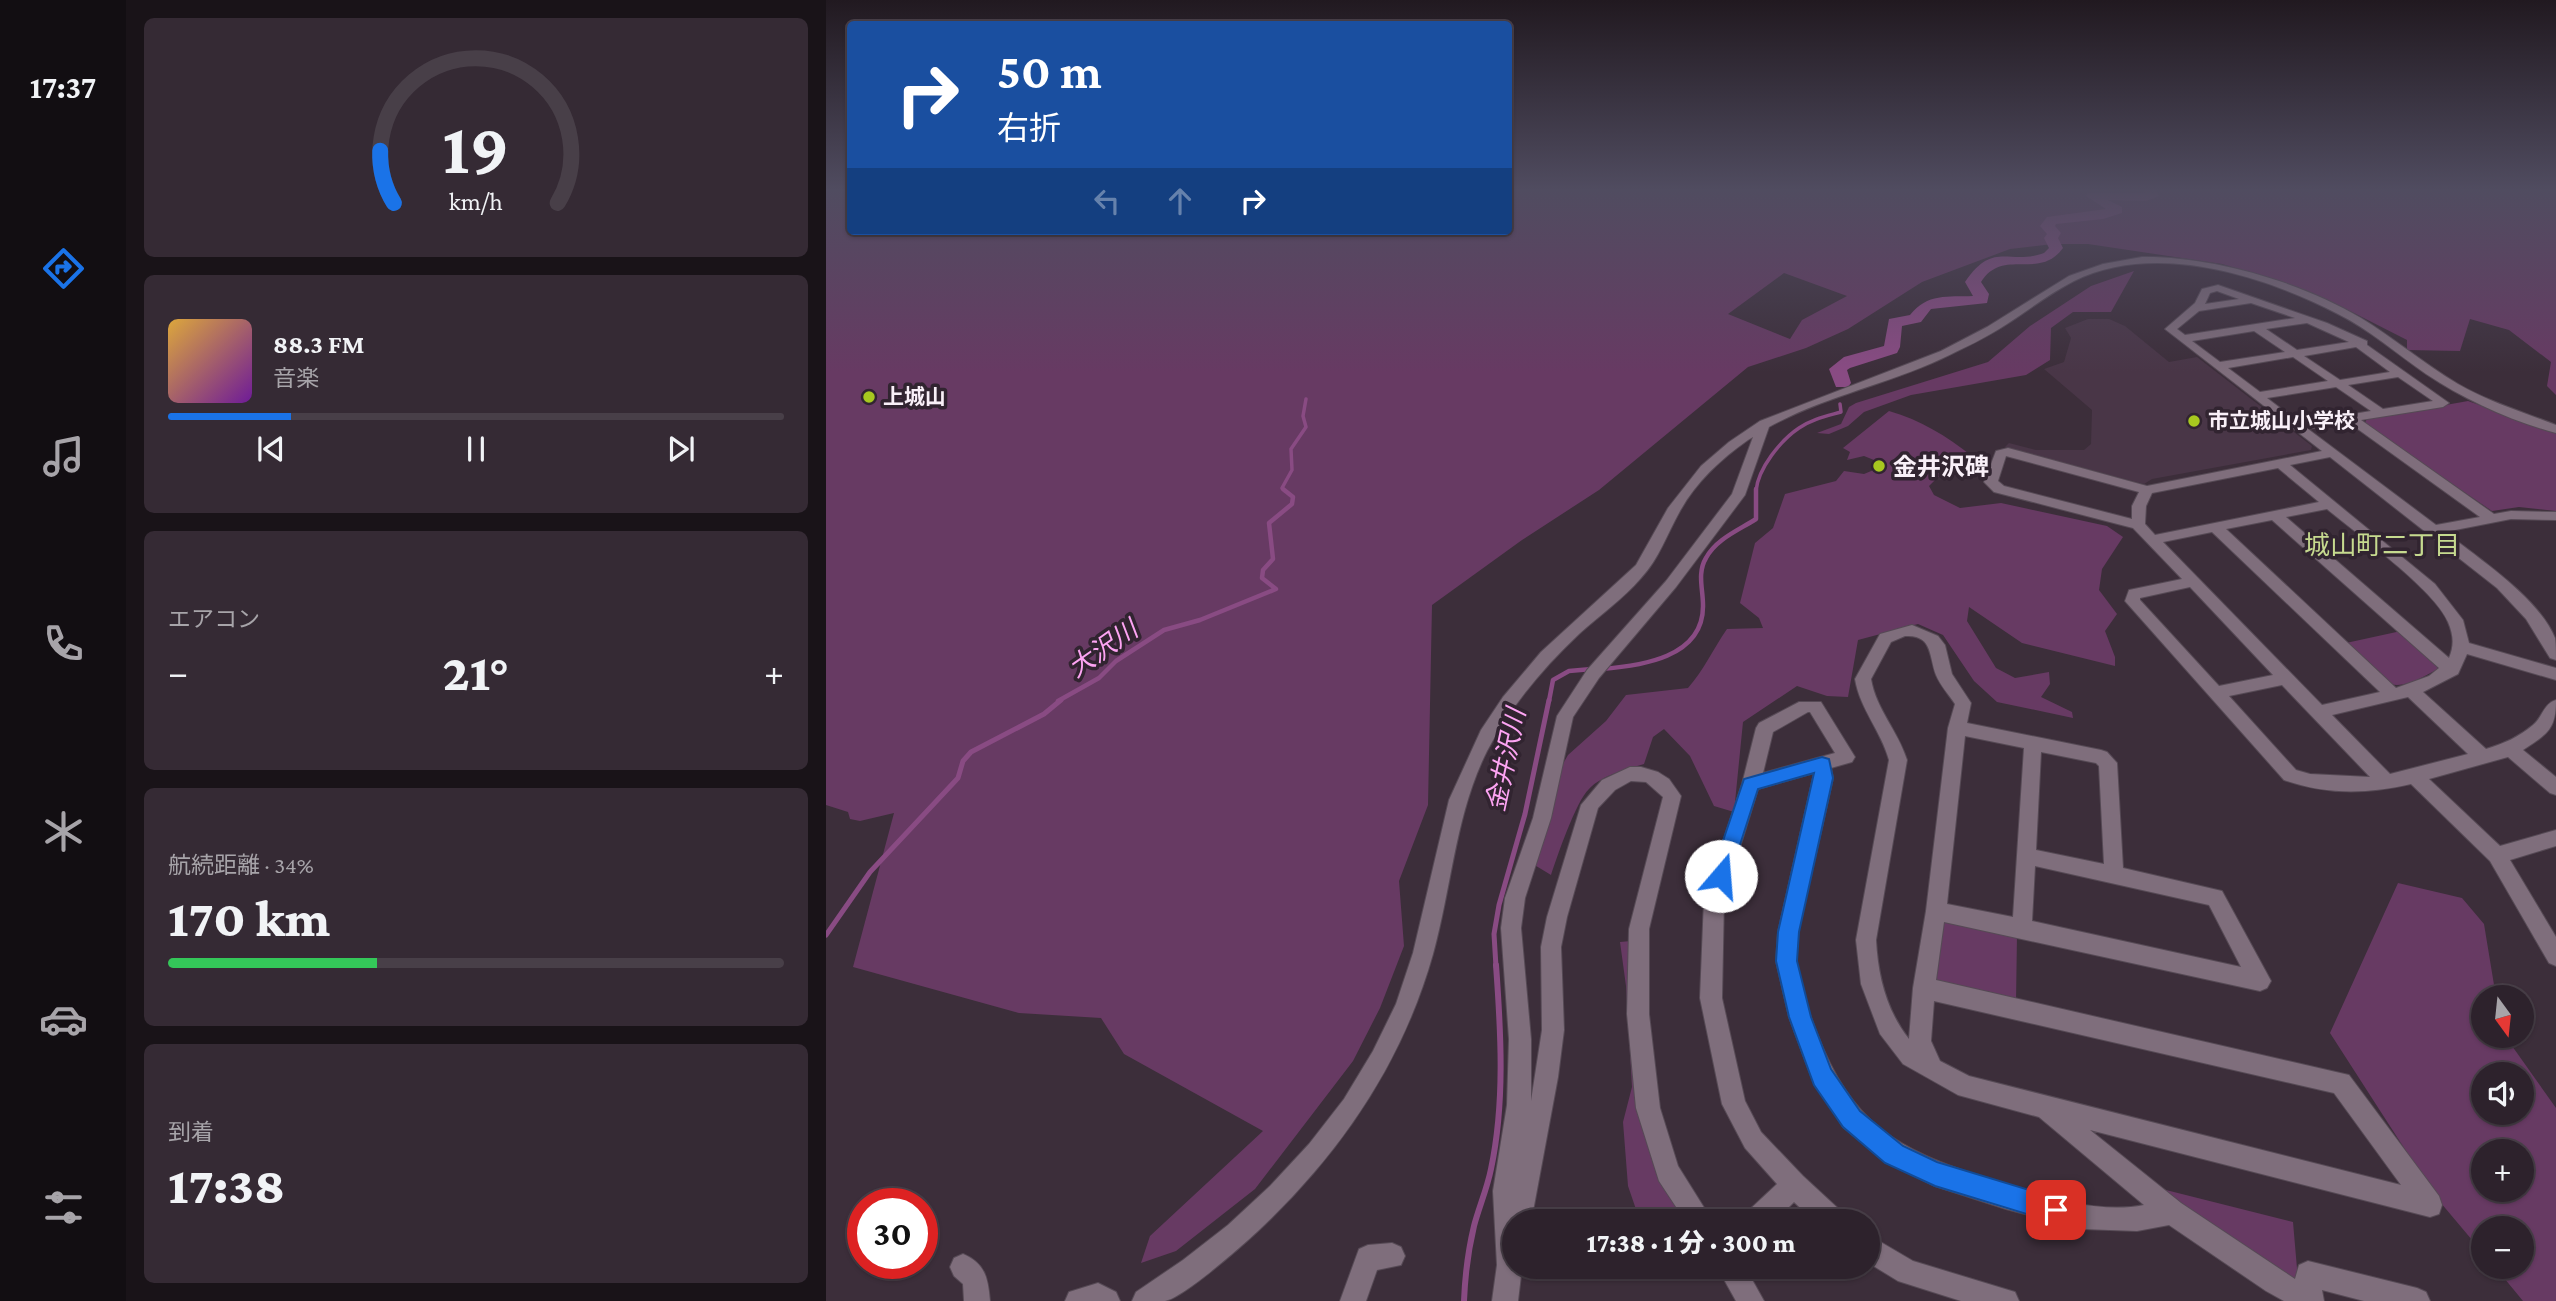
<!DOCTYPE html>
<html lang="ja">
<head>
<meta charset="utf-8">
<style>
  :root { --surface:#2d222c; --page:#352a34; --text:#f1f3f6; --muted:#a7a4a9; --line:#483f48; --accent:#1a73e8 }
  body { margin:0; font-family:"Crimson Pro","Noto Sans JP",serif; background:var(--page); color:var(--text); height:100vh; display:flex; flex-direction:column; font-size:26px; white-space:nowrap }
  * { box-sizing:border-box; margin:0 }
  p { font-size:23px; color:var(--muted) }
  .icon { flex:none; width:38px; height:38px; fill:none; stroke:currentColor; stroke-width:2; stroke-linecap:round; stroke-linejoin:round }
  .map { position:relative; flex:1; overflow:hidden }
  .side { display:flex; flex-direction:column; gap:18px; padding:18px; background:#191318; width:700px }
  .side>* { flex:none }
  .hud { position:absolute; left:21px; top:21px; width:665px; height:214px; border-radius:7px; box-shadow:0 2px 5px #0004,0 0 0 2px var(--line); background:#1a4fa0; color:#fff; overflow:hidden }
  .needle { width:46px; rotate:165deg }
  .controls { position:absolute; left:1645px; top:985px; display:grid; gap:14px }
  .controls a { display:grid; place-items:center; width:63px; height:63px; border-radius:50%; background:var(--surface); box-shadow:0 2px 5px #0004,0 0 0 2px var(--line); font-size:35px }
  .speed { position:absolute; left:21px; top:1188px; display:flex; gap:14px; font-size:35px; font-weight:700; text-align:center }
  .speed>* { display:grid; place-content:center; width:91px; height:91px; border-radius:50%; background:var(--surface); box-shadow:0 2px 5px #0004,0 0 0 2px var(--line); line-height:1 }
  .speed .limit { border:10px solid #d22; background:#fff; color:#111 }
  .pin { position:absolute; display:grid; place-items:center; width:60px; height:60px; color:#fff; margin:-30px; border-radius:14px; box-shadow:0 4px 10px #0006 }
  .me { position:absolute; width:77px; margin:-38px; rotate:18deg; stroke-linejoin:round; filter:drop-shadow(0 0 5px #0008) }
  .turn { display:flex; align-items:center; gap:24px; height:147px; padding:0 35px; font-size:32px }
  .turn .icon { width:91px; height:91px; stroke-width:2.5 }
  .turn b { display:block; font-size:49px; line-height:60px }
  .lanes { display:flex; align-items:center; height:66px; padding:0 35px; background:#0003; justify-content:center; gap:35px; direction:ltr }
  .lanes .off { opacity:.35 }
  .big { font-size:52px; font-weight:800; line-height:1.1 }
  .side .card { flex:1; display:flex; flex-direction:column; justify-content:center; gap:10px; min-width:0; padding:0 24px; border-radius:10px; background:var(--page) }
  .side .dial { align-items:center; gap:0 }
  .dial svg { height:182px; overflow:visible; fill:none; stroke:var(--line); stroke-width:7; stroke-linecap:round; text-anchor:middle }
  .dial text { fill:var(--text); stroke:none }
  .song { display:flex; align-items:center; gap:21px }
  .cover { width:84px; height:84px; border-radius:10px; background:linear-gradient(135deg,hsl(40 70% 55%),hsl(280 70% 35%)) }
  .played { height:7px; border-radius:4px; background:linear-gradient(90deg,var(--accent) 20%,var(--line) 20%) }
  .keys { display:flex; justify-content:space-around; direction:ltr }
  .heat { display:flex; justify-content:space-between; align-items:center; font-size:38px; direction:ltr }
  .charge { height:10px; border-radius:5px; background:linear-gradient(90deg,#34c759 34%,var(--line) 0) }
  .trip { position:absolute; left:676px; top:1209px; width:378px; height:70px; border-radius:35px; background:var(--surface); box-shadow:0 2px 5px #0004,0 0 0 2px var(--line); font-weight:800; line-height:70px; text-align:center }
  main { display:flex; flex:1; min-height:0 }
  .dock { display:flex; flex-direction:column; width:126px; justify-content:space-around; align-items:center; background:#120e12; color:var(--muted) }
  .dock .icon { width:49px; height:49px }
  .dock .selected { color:var(--accent) }
  .dock b { font-size:32px; color:var(--text) }
  .map>svg:first-child { display:block }
  .built { fill:#493647 }
  .green { fill:#673a63; fill-rule:evenodd }
  .lines { fill:none; stroke-linecap:round; stroke-linejoin:round }
  .stream-far3 { stroke:#894b83; stroke-width:3.5 }
  .stream-far2 { stroke:#894b83; stroke-width:4.5 }
  .stream-far1 { stroke:#894b83; stroke-width:5 }
  .stream { stroke:#894b83; stroke-width:6 }
  .river { fill:#894b83; fill-rule:evenodd }
  .minor-casing { stroke:#564a55; stroke-width:2 }
  .minor { fill:#7f6e7c; fill-rule:evenodd }
  .route { fill:#1a73e8; stroke:#114b97; stroke-width:2 }
  .poi-dot { fill:#a7c81f; stroke:#312430; stroke-width:2.5 }
  .labels { text-anchor:middle; dominant-baseline:central; stroke-width:7; stroke-linejoin:round; paint-order:stroke }
  .far-poi-label { font-size:21px; font-weight:bold; fill:#f9f0f8; stroke:#312430; text-anchor:start }
  .poi-label { font-size:24px; font-weight:bold; fill:#f9f0f8; stroke:#312430; text-anchor:start }
  .neighbourhood-label { font-size:26px; fill:#c6da8f; stroke:#312430 }
  .water-label { font-size:26px; font-style:italic; fill:#fda4f3; stroke:#312430 }
</style>
</head>
<body>
<main>
<nav class="dock">
<b>17:37</b>
<svg class="icon selected" aria-label="directions" viewBox="0 0 24 24"><path d="M12 3l9 9-9 9-9-9zM9 14v-3h6M13 9l2 2-2 2"/></svg>
<svg class="icon" aria-label="music" viewBox="0 0 24 24"><path d="M9 18V5l10-2v13"/><circle cx="6" cy="18" r="3"/><circle cx="16" cy="16" r="3"/></svg>
<svg class="icon" aria-label="phone" viewBox="0 0 24 24"><path d="M5 4h4l2 5-3 2q2 4 5 5l2-3 5 2v4C11 20 4 13 5 4z"/></svg>
<svg class="icon" aria-label="climate" viewBox="0 0 24 24"><path d="M12 3v18M4 7l16 10M4 17L20 7"/></svg>
<svg class="icon" aria-label="car" viewBox="0 0 24 24"><path d="M5 17H2v-5l4-1 3-4h7l3 4 3 1v5h-3M9 17h6M6 11h13"/><circle cx="7" cy="17" r="2"/><circle cx="17" cy="17" r="2"/></svg>
<svg class="icon" aria-label="filters" viewBox="0 0 24 24"><path d="M4 7h16M4 17h16"/><circle cx="9" cy="7" r="2"/><circle cx="15" cy="17" r="2"/></svg>
</nav>
<section class="side">
<div class="card dial"><svg viewBox="0 0 100 80">
<path d="M14 69A42 42 0 1 1 86 69"/>
<path d="M14 69A42 42 0 0 1 8 46" stroke="#1a73e8"/>
<text x="50" y="56" font-size="32" font-weight="700">19</text>
<text x="50" y="72" font-size="11">km/h</text>
</svg></div>
<div class="card">
<div class="song"><i class="cover"></i><div><b>88.3 FM</b><p>音楽</p></div></div>
<div class="played"></div>
<div class="keys"><svg class="icon" aria-label="previous" viewBox="0 0 24 24"><path d="M18 5L8 12l10 7zM5 5v14"/></svg><svg class="icon" aria-label="pause" viewBox="0 0 24 24"><path d="M8 5v14M16 5v14"/></svg><svg class="icon" aria-label="next" viewBox="0 0 24 24"><path d="M6 5l10 7-10 7zM19 5v14"/></svg></div>
</div>
<div class="card"><p>エアコン</p>
<div class="heat"><a>−</a><b class="big">21°</b><a>+</a></div>
</div>
<div class="card"><p>航続距離 · 34%</p><b class="big">170 km</b><div class="charge"></div></div>
<div class="card"><p>到着</p><b class="big">17:38</b></div>
</section>
<div class="map">
<svg width="1730" height="1301" viewBox="0 0 1730 1301">
  <rect width="100%" height="100%" fill="#3c2e3a"/>
  <path class="built" d="M1262 319H1283L1299 326 1343 362 1371 357 1486 446 1485 450 1326 479 1318 484 1179 447 1183 443 1210 450H1258L1265 444 1266 410 1218 369 1238 362 1245 338 1239 328Z"/>
  <path class="green" d="M0 190H24V231H682L683 190H1730V395L1721 386 1725 362 1683 330 1644 319 1634 351 1581 350V340L1526 312 1433 275 1396 264 1262 244H1227L1184 249 1096 282 1022 329 980 348 922 367 773 490 696 540 606 605 602 805 573 881 578 946 554 1008 527 1061 429 1189 350 1251 315 1263 324 1236 437 1131 298 1054 275 1018 193 1013 27 967 68 813 34 821 24 819 22 812 0 805ZM958 273 1021 296 976 320 964 339 902 314Z
    M1308 271 1285 312H1247L1225 328 1224 360 1200 375 1085 395 1038 412 1022 426 1003 434 991 433 1015 424 1023 407 1030 403 1162 362 1204 326 1265 286Z
    M1642 401 1730 432V511L1693 507 1666 511 1538 424 1541 419Z
    M1063 411C1095 420 1120 436 1146 456L1142 474 1112 477 1103 486 1108 495 1134 508 1175 503 1281 526 1297 537 1276 569 1273 590 1291 614 1279 631 1289 657V666L1196 643 1143 607 1141 621 1170 668 1189 678 1223 672 1224 684 1215 697 1246 712 1247 718 1171 702 1148 681 1117 635 1092 624 1032 640 1022 697 1001 696 971 686 917 722 908 812 888 806 864 756 838 729 827 737 818 764C801 769 776 775 763 789 750 801 731 857 725 875L702 861 719 795 742 755 780 721 800 695 862 688C878 670 887 649 901 629L937 628 933 618 914 603 929 543 947 528 959 494 1010 481 1018 471 1038 474 1050 469 1048 460 1038 456 1021 460 1024 452 1017 448Z
    M1575 631 1610 662 1612 669C1600 675 1585 685 1571 685 1557 685 1530 653 1520 643Z
    M1572 883 1636 898 1658 924 1670 997 1657 998V1036H1679L1730 1108V1301H1697L1669 1267H1696V1228H1657V1253L1609 1196 1504 1033ZM1657 1074H1696V1113H1657ZM1657 1152H1696V1190H1657Z
    M1126 919 1191 934 1190 1003 1115 987 1108 978 1115 922Z
    M805 941 803 993 863 1221H814L802 1186 797 1122 806 1087 800 986 794 942Z
    M1332 1188 1467 1222 1472 1280 1467 1282Z"/>
  <g class="lines">
    <path class="stream-far3" d="M459 491 456 488 466 470 465 449 480 427 477 416 480 399
      M930 491C932 468 955 440 973 428 986 419 1001 416 1015 412L1014 404"/>
    <path class="stream-far2" d="M775 669C814 666 878 658 877 605 877 589 871 573 880 558 890 539 913 530 930 519V489
      M232 701 273 678 290 661 338 630 374 620 450 589 436 578 437 570 447 559 443 523 466 504 467 497 457 489
      M723 701 727 680 743 671 766 669"/>
    <path class="stream-far1" d="M0 935 44 872 132 778 137 761 145 752 218 714 235 700
      M670 967 668 934 673 905 699 814 723 700"/>
    <path class="stream" d="M638 1301C639 1276 642 1251 648 1226 653 1207 661 1189 665 1169 679 1103 675 1033 670 965"/>
    <path class="river" d="M1318 190H1330L1333 196 1320 201 1282 200 1296 207V213L1277 219 1230 224 1229 226 1235 233 1232 238 1237 248C1213 281 1177 247 1155 282L1163 294 1161 303 1105 309 1095 322 1076 326 1074 347 1071 353 1024 368 1021 370 1025 383 1022 387H1010L1003 369 1018 357 1058 346 1063 319 1084 315C1101 293 1122 297 1147 296L1139 282C1168 240 1182 266 1218 253L1223 248 1218 238 1221 234 1214 226 1221 217 1280 209 1260 196 1262 193H1319Z"/>
    <g class="minor-casing">
      <path id="minor" d="M1316 257C1386 256 1475 282 1535 318 1568 338 1598 364 1632 384 1663 402 1697 412 1730 425V433C1685 421 1639 400 1600 374 1571 354 1544 330 1512 314 1436 275 1329 241 1248 281 1224 293 1203 310 1181 324 1160 338 1138 348 1115 359 1059 385 997 397 943 427L919 495 850 587 773 678 747 717 725 818 699 898 695 928 705 1039V1101L716 1030 715 947 721 917 755 805 776 780 804 767H815L832 772 843 779 855 796 823 929V1014L834 1108 852 1166 887 1222H860L833 1181 810 1108 801 1014 803 929 837 797 820 782 805 781 789 790 772 808 741 917 735 947 738 1030 732 1077 705 1222H688V1267H696L692 1301H666L671 1265 667 1191 681 1105 683 1039 675 928 679 898 707 818 731 716 761 670 840 581 906 494 927 437 922 440C895 459 870 482 854 511 841 534 833 559 815 578 797 599 774 615 753 634 717 668 684 707 661 751 629 815 626 886 607 954 576 1064 514 1154 432 1231 416 1246 357 1298 339 1301 329 1301 317 1301 306 1301L310 1292 357 1260 402 1225 444 1186 483 1144 518 1099 547 1051 570 1004 587 953 623 800 655 730 677 697 715 652 810 565 842 508 875 466 903 442 934 421 1115 351 1161 327 1243 276 1277 264Z
        M1392 285 1501 323 1541 341V345L1623 403 1617 407 1535 420 1668 514 1685 511 1730 512V520L1685 519 1619 532C1652 558 1713 598 1729 638 1730 644 1730 653 1730 660L1724 658 1700 619 1671 588 1504 457 1464 465 1609 584 1637 620 1643 643 1730 668V680L1641 654 1632 674 1597 692 1660 749C1677 744 1693 737 1707 725 1716 718 1718 703 1730 700 1730 730 1721 734 1697 750L1730 777V795L1724 793 1682 757 1603 779 1674 846 1730 830V846L1684 860 1730 937V966L1723 963 1664 861 1585 784C1541 794 1501 795 1458 780L1299 601 1303 590 1356 579 1307 528 1168 492 1158 482 1170 451 1182 448 1321 486 1496 451 1339 329 1369 303 1376 289ZM1391 291 1413 299 1379 304 1384 293ZM1425 303 1469 318 1359 335 1351 329 1373 311ZM1481 323 1523 342 1471 350 1440 329ZM1428 331 1459 352 1394 362 1366 341ZM1530 347 1564 372 1514 380 1478 356ZM1467 357 1502 381 1434 392 1402 368ZM1572 377 1607 401 1557 409 1522 385ZM1510 387 1545 411 1474 423 1441 398ZM1522 422 1654 517 1610 525 1482 429ZM1180 456 1313 492 1306 506V519L1178 486 1172 481ZM1452 468 1493 502 1329 535 1319 524 1320 506 1326 493ZM1501 509C1531 534 1609 590 1622 622 1628 636 1628 646 1623 658L1460 517ZM1446 520 1613 668 1603 676 1570 688 1400 529ZM1386 532 1554 692 1496 705 1337 542ZM1364 587 1447 675 1393 686 1314 600V598ZM1456 685 1544 777 1484 774 1470 770 1403 696ZM1582 697 1642 754 1564 774 1506 715Z
        M1086 625 1112 636 1119 645 1126 674 1145 703 1141 723 1275 750 1281 752 1291 763 1297 868 1396 891 1445 981 1441 988 1434 991 1118 922 1110 980 1523 1075 1613 1196 1616 1205 1613 1214 1604 1217 1264 1130 1355 1203 1469 1279 1473 1265 1482 1261 1591 1288 1600 1292 1604 1301H1538L1496 1290 1498 1301H1458L1440 1291 1343 1225 1311 1231 1256 1229 1180 1209 1109 1186 1060 1162 1017 1127 985 1076 963 1017 950 961 952 932 988 773 932 789 898 899 896 998 919 1101 935 1132 977 1176 1017 1213 1020 1222H989L968 1202 948 1222H917L920 1213 951 1184 919 1148 896 1104 874 998 878 899 916 784 930 728 933 723 973 702H995L1029 757 1026 762 1005 768 1007 778C999 814 991 850 982 887 977 910 969 935 970 960 972 983 982 1010 990 1031 1026 1125 1070 1149 1162 1179 1208 1194 1270 1215 1318 1205L1213 1117 1132 1095 1077 1064 1054 1034 1035 984 1030 940 1063 760C1055 731 1034 709 1029 679L1054 634ZM1079 636C1107 634 1103 657 1110 675 1114 685 1123 695 1129 704L1122 728 1100 911 1087 988 1083 1039C1060 1010 1052 976 1050 940L1081 760C1072 731 1050 709 1045 679L1065 642ZM982 712H984L1009 753 937 773 947 732ZM1139 736 1198 748 1187 917 1121 904ZM1215 752 1270 763 1273 766 1278 864 1210 850ZM1209 866 1383 905 1415 967 1206 921ZM1108 1001 1508 1093 1575 1185 1143 1076 1114 1061 1105 1041Z
        M1041 1234 1087 1261 1189 1292 1193 1301H1135L1072 1281 1041 1262Z
        M566 1243 575 1247 579 1256 575 1265 551 1270 540 1301H514L533 1249 542 1245Z
        M137 1254C160 1264 162 1279 164 1301H138L137 1284 128 1276 124 1267 128 1258Z
        M891 1267H919L938 1301H910Z
        M272 1283 290 1292 294 1301H239L243 1292Z"/>
    </g>
    <use href="#minor" class="minor"/>
  </g>
  <linearGradient id="sky" x2="0" y2="1"><stop stop-color="#211920"/><stop offset="0.51" stop-color="#504c60"/><stop offset="1" stop-color="#504c60" stop-opacity="0"/></linearGradient>
  <rect width="1730" height="372" fill="url(#sky)"/>
  <path class="route" d="M996 757 1003 759 1007 778 973 932 971 961 985 1017 1005 1069 1034 1111 1077 1146 1111 1162 1239 1201 1243 1210 1239 1219 1230 1223 1109 1186 1059 1163 1017 1127 988 1085 963 1017 950 961 952 932 988 773 932 789 902 882 895 885 888 882 885 876 918 779Z"/>
  <g class="poi-dot">
    <circle cx="43" cy="397" r="7"/>
    <circle cx="1368" cy="421" r="7"/>
    <circle cx="1053" cy="466" r="7"/>
  </g>
  <g class="labels">
    <g class="far-poi-label">
      <text x="57" y="397">上城山</text>
      <text x="1382" y="421">市立城山小学校</text>
    </g>
    <g class="poi-label">
      <text x="1067" y="466">金井沢碑</text>
    </g>
    <g class="neighbourhood-label">
      <text x="1556" y="545">城山町二丁目</text>
    </g>
    <g class="water-label">
      <text transform="translate(277 649) rotate(-35)">大沢川</text>
      <text transform="translate(680 760) rotate(-78)">金井沢川</text>
    </g>
  </g>
</svg>
<div class="controls">
<a><svg class="needle" viewBox="-14 -14 28 28"><path d="M0-13l5 13h-10z" fill="#e53935"/><path d="M0 13l5-13h-10z" fill="#a7a4a9"/></svg></a>
<a><svg class="icon" aria-label="sound" viewBox="0 0 24 24"><path d="M4 9h4l5-4v14l-5-4H4zM17 9q2 3 0 6"/></svg></a>
<a>+</a>
<a>−</a>
</div>
<div class="speed"><div class="limit">30</div></div>
<div class="pin" style="left:1230px;top:1210px;background:#d93025"><svg class="icon" aria-label="arrive" viewBox="0 0 24 24"><path d="M6 21V4h12l-3 4 3 4H6"/></svg></div>
<svg class="me" style="left:895px;top:876px" viewBox="-20 -20 40 40"><circle r="19" fill="#fff"/><path d="M0-13L10 11 0 6-10 11z" fill="#1a73e8"/></svg>
<div class="trip">17:38 · 1 分 · 300 m</div>
<div class="hud">
<div class="turn"><svg class="icon" aria-label="right" viewBox="0 0 24 24"><path d="M7 20v-9h11M14 6l5 5-5 5"/></svg><div><b>50 m</b>右折</div></div>
<div class="lanes"><svg class="icon off" aria-label="left" viewBox="0 0 24 24"><path d="M17 20v-9H6M10 6l-5 5 5 5"/></svg><svg class="icon off" aria-label="ahead" viewBox="0 0 24 24"><path d="M12 20V5M6 11l6-6 6 6"/></svg><svg class="icon" aria-label="right" viewBox="0 0 24 24"><path d="M7 20v-9h11M14 6l5 5-5 5"/></svg></div>
</div>
</div>
</main>
</body>
</html>
